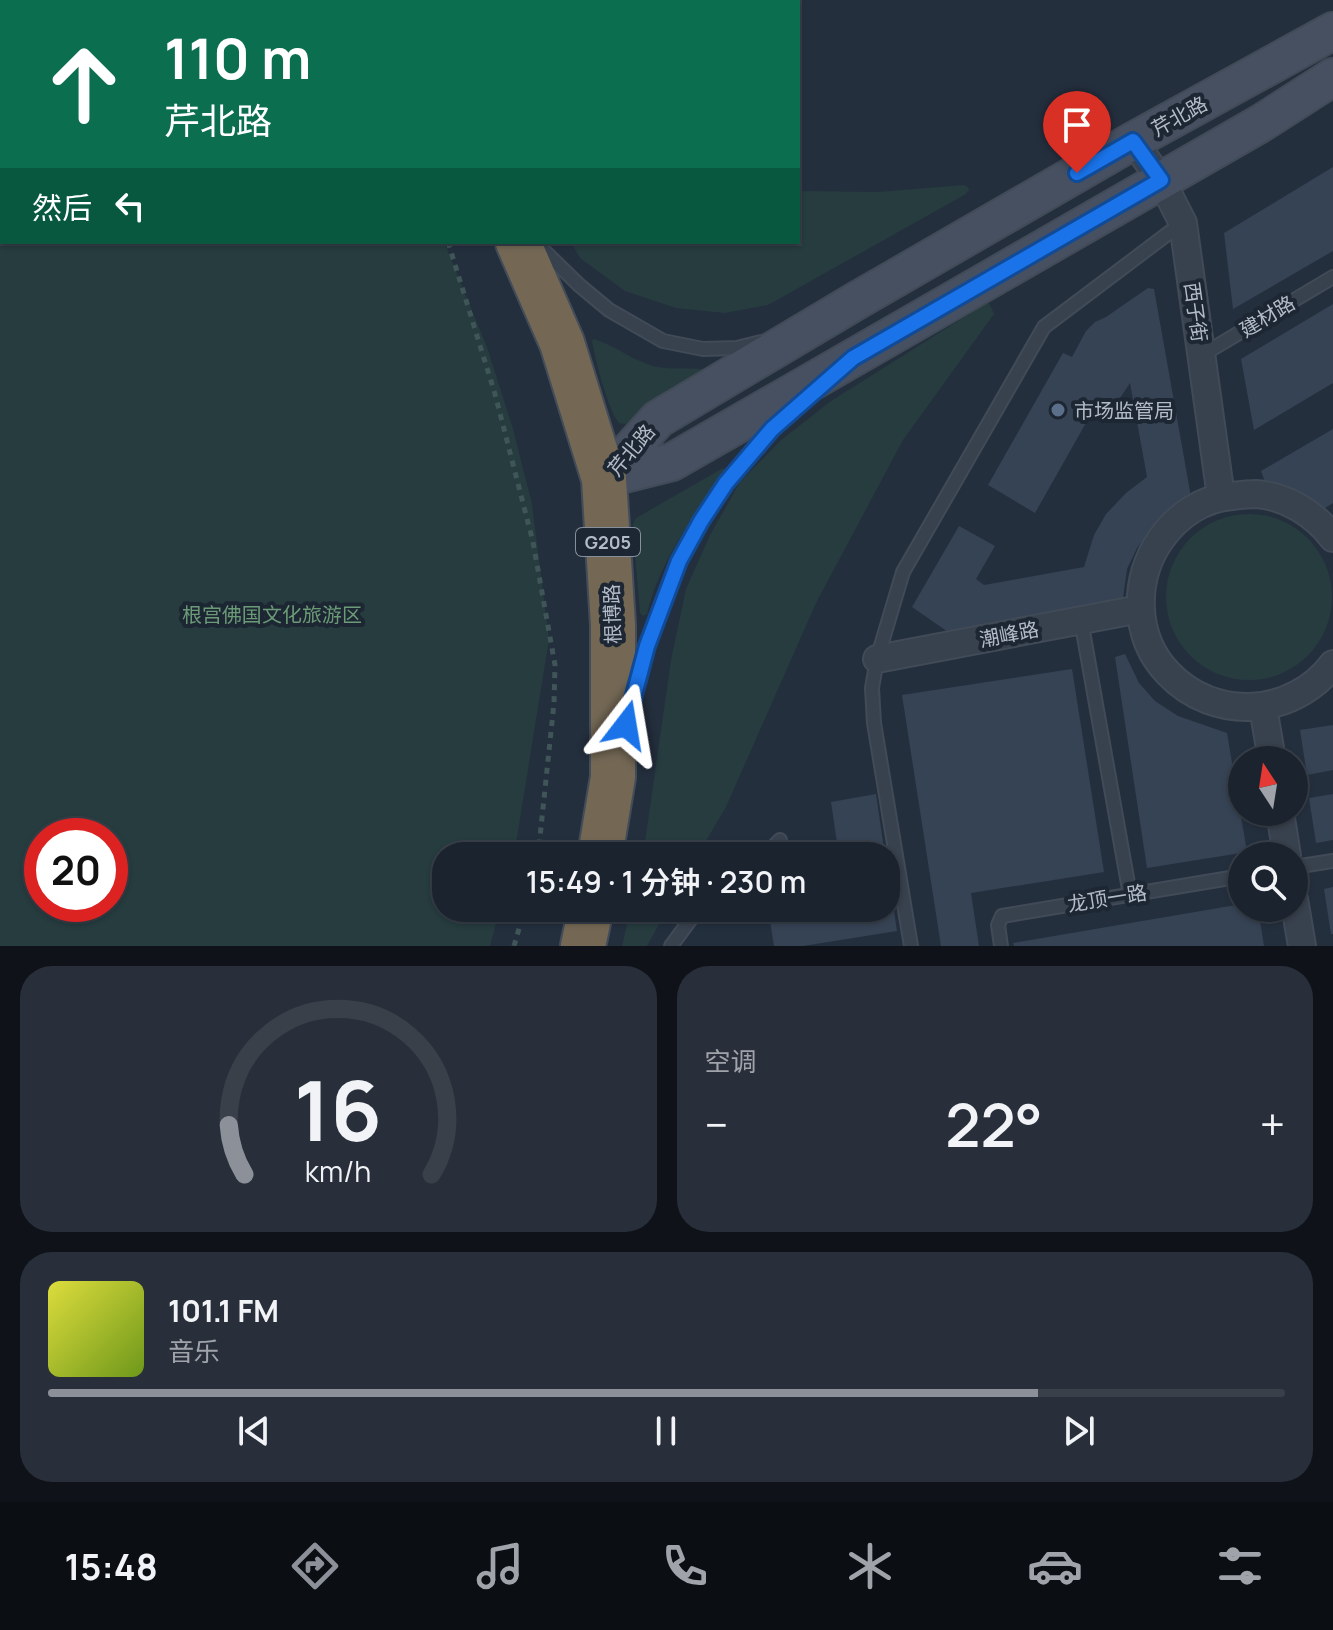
<!DOCTYPE html>
<html lang="zh">
<head>
<meta charset="utf-8">
<style>
  :root { --surface:#1b232e; --page:#282f3a; --text:#f1f3f6; --muted:#a0a4aa; --line:#39404a; --accent:#8c9099 }
  body { margin:0; font-family:Manrope,"Noto Sans SC",sans-serif; background:var(--page); color:var(--text); height:100vh; display:flex; flex-direction:column; font-size:30px; white-space:nowrap }
  * { box-sizing:border-box; margin:0 }
  p { font-size:26px; color:var(--muted) }
  .icon { flex:none; width:44px; height:44px; fill:none; stroke:currentColor; stroke-width:2; stroke-linecap:round; stroke-linejoin:round }
  .map { position:relative; height:946px; overflow:hidden }
  .panel { display:flex; flex-direction:column; gap:20px; padding:20px; background:#0f1319; flex:1 }
  .panel>* { flex:none }
  .top-card { position:absolute; left:0px; top:0px; width:800px; height:244px; box-shadow:0 2px 6px #0004,0 0 0 2px var(--line); background:#0b6e4f; color:#fff; overflow:hidden }
  .needle { width:52px; rotate:348deg }
  .controls { position:absolute; left:1228px; top:746px; display:grid; gap:16px }
  .controls a { display:grid; place-items:center; width:80px; height:80px; border-radius:50%; background:var(--surface); box-shadow:0 2px 6px #0004,0 0 0 2px var(--line); font-size:40px }
  .speed { position:absolute; left:24px; top:818px; display:flex; gap:16px; font-size:40px; font-weight:700; text-align:center }
  .speed>* { display:grid; place-content:center; width:104px; height:104px; border-radius:50%; background:var(--surface); box-shadow:0 2px 6px #0004,0 0 0 2px var(--line); line-height:1 }
  .speed .limit { border:12px solid #d22; background:#fff; color:#111 }
  .pin { position:absolute; display:grid; place-items:center; width:68px; height:68px; color:#fff; margin:-82px -34px; border-radius:50% 50% 50% 0; rotate:-45deg; box-shadow:0 0 8px #0007 }
  .pin .icon { rotate:45deg }
  .me { position:absolute; width:88px; margin:-44px; rotate:14deg; stroke-linejoin:round; filter:drop-shadow(0 0 6px #0008) }
  .turn { display:flex; align-items:center; gap:28px; height:168px; padding:0 32px; font-size:36px }
  .turn .icon { width:104px; height:104px; stroke-width:2.5 }
  .turn b { display:block; font-size:56px; line-height:68px }
  .then { display:flex; align-items:center; height:76px; padding:0 32px; background:#0003; gap:16px; font-size:30px }
  .big { font-size:60px; font-weight:600; line-height:1.1 }
  .panel .tile { flex:1; display:flex; flex-direction:column; justify-content:center; gap:12px; min-width:0; padding:0 28px; border-radius:32px; background:var(--page) }
  .panel .dial { align-items:center; gap:0 }
  .dial svg { height:208px; overflow:visible; fill:none; stroke:var(--line); stroke-width:7; stroke-linecap:round; text-anchor:middle }
  .dial text { fill:var(--text); stroke:none }
  .song { display:flex; align-items:center; gap:24px }
  .cover { width:96px; height:96px; border-radius:12px; background:linear-gradient(135deg,hsl(60 70% 55%),hsl(80 70% 35%)) }
  .played { height:8px; border-radius:4px; background:linear-gradient(90deg,var(--accent) 80%,var(--line) 80%) }
  .keys { display:flex; justify-content:space-around; direction:ltr }
  .heat { display:flex; justify-content:space-between; align-items:center; font-size:44px; direction:ltr }
  .panel .tiles { flex:1; display:grid; gap:20px; grid-template-columns:1fr 1fr }
  .tile:last-child { grid-column:span 2 }
  .trip { position:absolute; left:432px; top:842px; width:468px; height:80px; border-radius:32px; background:var(--surface); box-shadow:0 2px 6px #0004,0 0 0 2px var(--line); font-weight:600; line-height:80px; text-align:center }
  .dock { display:flex; height:128px; justify-content:space-around; align-items:center; background:#0b0e12; color:var(--muted) }
  .dock .icon { width:56px; height:56px }
  .dock .selected { color:var(--accent) }
  .dock b { font-size:36px; color:var(--text) }
  .map>svg:first-child { display:block }
  .green { fill:#263c3f; fill-rule:evenodd }
  .building { fill:#364354 }
  .lines { fill:none; stroke-linecap:round; stroke-linejoin:round }
  .lane-casing { stroke:#414a57; stroke-width:16 }
  .street-casing { stroke:#414a57; stroke-width:30 }
  .secondary-casing { stroke:#414a57; stroke-width:40 }
  .highway-casing { stroke:#434c59; stroke-width:48 }
  .path { stroke:#3f5557; stroke-width:5; stroke-dasharray:6 6; stroke-linecap:butt }
  .lane { stroke:#38414e; stroke-width:12 }
  .street { stroke:#38414e; stroke-width:26 }
  .secondary { stroke:#465061; stroke-width:36 }
  .highway { stroke:#746855; stroke-width:44 }
  .route-casing { stroke:#114b97; stroke-width:20 }
  .route { stroke:#1a73e8; stroke-width:14 }
  .service-dot { fill:#5c6f8a; stroke:#1d2633; stroke-width:3 }
  .labels { text-anchor:middle; dominant-baseline:central; stroke-width:8; stroke-linejoin:round; paint-order:stroke }
  .shield { fill:#1d2633; stroke:#878f9c; stroke-width:2 }
  .shield-label { font-size:18px; font-weight:bold; fill:#b4bcc9 }
  .street-label { font-size:20px; fill:#b4bcc9; stroke:#1d2633 }
  .poi-label { font-size:20px; fill:#b4bcc9; stroke:#1d2633; text-anchor:start }
  .park-label { font-size:20px; fill:#6b9a76; stroke:#1d2633 }
</style>
</head>
<body>
<div class="map">
<svg width="1333" height="946" viewBox="0 0 1333 946">
  <rect width="100%" height="100%" fill="#242f3e"/>
  <path class="green" d="M0 0H345L346 2H2V242H444L487 347 513 429 532 504 549 639 514 856H446V908H500L490 946H0ZM42 836H110V904H42Z
    M964 185 968 187 969 190 966 194 768 305 725 313 676 308 625 291 580 258 571 242H798V191L878 192Z
    M989 303 994 314 903 440 816 603 726 807 697 856H643L671 660 686 589 710 535 740 482 781 440 831 401 985 304Z
    M594 339C614 345 632 360 653 366 673 371 693 366 712 371L632 421 625 424 619 423C608 410 595 359 592 341Z
    M723 468 726 471C694 515 660 560 647 614L643 616 640 613 633 532V524L636 518Z
    M1166 597a83 83 0 1 1 166 0a83 83 0 1 1-166 0Z
    M631 908H668L647 946H622Z"/>
  <path class="building" d="M1333 167V251L1233 309 1224 233Z
    M1148 288 1154 289 1191 497 1151 530 1137 548 1127 569 1123 598 948 632 912 607 959 526 995 546 976 579 984 585 1084 567 1094 535 1106 514 1126 493 1147 477 1130 383 1110 413 1095 407 1035 513 988 485 1063 353 1072 357 1086 331 1095 322 1106 317Z
    M1333 304V383L1254 430 1241 359Z
    M1333 429V503L1319 512 1267 487 1261 471Z
    M1125 654 1139 683 1155 701 1178 716 1227 733 1247 852 1147 868 1115 657Z
    M1072 669 1104 872 971 893 979 946H941L902 695Z
    M1333 725V770L1307 775 1300 730Z
    M876 794 885 856H839L831 802Z
    M1333 794V840L1316 843 1309 798Z
    M886 871H888L897 931 803 946H774L768 908H886Z
    M1333 887V934H1331L1324 889Z
    M1242 904V908H1258L1264 946H1014L1013 943Z"/>
  <g class="lines">
    <g class="lane-casing">
      <path id="lane" d="M536 243 579 285 609 310 663 341 703 349 737 348 761 342
        M1202 355 1333 277
        M1081 620 1130 895
        M632 704C641 668 651 634 665 598 670 585 674 571 680 558 710 501 748 450 797 408
        M764 856 780 840
        M1294 867 1333 861
        M671 946 699 908
        M911 946 874 723 872 688 877 659 903 572 1044 327 1182 223
        M1001 946 998 925 1002 916 1242 876"/>
    </g>
    <g class="street-casing">
      <path id="street" d="M1133 141 1161 180 1183 223 1221 497
        M1333 538C1315 514 1286 496 1256 494 1248 494 1240 495 1232 496 1203 498 1177 516 1161 539 1133 578 1133 637 1168 673 1214 722 1293 717 1333 664
        M877 659 1140 609
        M1263 707 1272 760
        M1280 812 1287 856
        M1294 899 1302 946"/>
    </g>
    <g class="secondary-casing">
      <path id="secondary" d="M604 479 658 419 856 301 1133 141 1333 31
        M604 479 672 462 1263 122 1333 77"/>
    </g>
    <g class="highway-casing">
      <path id="highway" d="M397 0 398 2
        M518 242 562 343 604 479 613 625V777L600 856
        M583 946 591 908"/>
    </g>
    <path class="path" d="M351 0 352 2
      M448 242 495 394 533 542 555 665 554 703 538 856
      M514 946 525 908"/>
    <use href="#lane" class="lane"/>
    <use href="#street" class="street"/>
    <use href="#secondary" class="secondary"/>
    <use href="#highway" class="highway"/>
  </g>
  <g class="lines">
    <g class="route-casing">
      <path id="route" d="M626 725 647 646 679 561 701 521 726 483 772 429 853 358 1161 180 1133 141 1077 173"/>
    </g>
    <use href="#route" class="route"/>
  </g>
  <circle class="service-dot" cx="1058" cy="410" r="8"/>
  <g class="labels">
    <rect class="shield" x="576" y="528" width="64" height="28" rx="6"/>
    <g class="shield-label">
      <text x="608" y="542">G205</text>
    </g>
    <g class="street-label">
      <text transform="translate(1179 116) rotate(-29)">芹北路</text>
      <text transform="translate(1196 312) rotate(82)">西子街</text>
      <text transform="translate(1267 316) rotate(-31)">建材路</text>
      <text transform="translate(631 450) rotate(-50)">芹北路</text>
      <text transform="translate(612 614) rotate(-92)">根博路</text>
      <text transform="translate(1009 634) rotate(-11)">潮峰路</text>
      <text transform="translate(1107 898) rotate(-9)">龙顶一路</text>
    </g>
    <g class="poi-label">
      <text x="1074" y="410">市场监管局</text>
    </g>
    <g class="park-label">
      <text x="272" y="614">根宫佛国文化旅游区</text>
    </g>
  </g>
</svg>
<div class="controls">
<a><svg class="needle" viewBox="-14 -14 28 28"><path d="M0-13l5 13h-10z" fill="#e53935"/><path d="M0 13l5-13h-10z" fill="#a0a4aa"/></svg></a>
<a><svg class="icon" aria-label="search" viewBox="0 0 24 24"><circle cx="10" cy="10" r="6"/><path d="M15 15l6 6"/></svg></a>
</div>
<div class="speed"><div class="limit">20</div></div>
<div class="pin" style="left:1077px;top:173px;background:#d93025"><svg class="icon" aria-label="arrive" viewBox="0 0 24 24"><path d="M6 21V4h12l-3 4 3 4H6"/></svg></div>
<svg class="me" style="left:626px;top:725px" viewBox="-20 -20 40 40"><path d="M0-17L14 15 0 8-14 15z" fill="#1a73e8" stroke="#fff" stroke-width="4"/></svg>
<div class="trip">15:49 · 1 分钟 · 230 m</div>
<div class="top-card">
<div class="turn"><svg class="icon" aria-label="ahead" viewBox="0 0 24 24"><path d="M12 20V5M6 11l6-6 6 6"/></svg><div><b>110 m</b>芹北路</div></div>
<div class="then">然后<svg class="icon" aria-label="left" viewBox="0 0 24 24"><path d="M17 20v-9H6M10 6l-5 5 5 5"/></svg></div>
</div>
</div>
<section class="panel">
<div class="tiles">
<div class="tile dial"><svg viewBox="0 0 100 80">
<path d="M14 69A42 42 0 1 1 86 69"/>
<path d="M14 69A42 42 0 0 1 8 50" stroke="#8c9099"/>
<text x="50" y="56" font-size="32" font-weight="700">16</text>
<text x="50" y="72" font-size="11">km/h</text>
</svg></div>
<div class="tile"><p>空调</p>
<div class="heat"><a>−</a><b class="big">22°</b><a>+</a></div>
</div>
<div class="tile">
<div class="song"><i class="cover"></i><div><b>101.1 FM</b><p>音乐</p></div></div>
<div class="played"></div>
<div class="keys"><svg class="icon" aria-label="previous" viewBox="0 0 24 24"><path d="M18 5L8 12l10 7zM5 5v14"/></svg><svg class="icon" aria-label="pause" viewBox="0 0 24 24"><path d="M8 5v14M16 5v14"/></svg><svg class="icon" aria-label="next" viewBox="0 0 24 24"><path d="M6 5l10 7-10 7zM19 5v14"/></svg></div>
</div>
</div>
</section>
<nav class="dock">
<b>15:48</b>
<svg class="icon selected" aria-label="directions" viewBox="0 0 24 24"><path d="M12 3l9 9-9 9-9-9zM9 14v-3h6M13 9l2 2-2 2"/></svg>
<svg class="icon" aria-label="music" viewBox="0 0 24 24"><path d="M9 18V5l10-2v13"/><circle cx="6" cy="18" r="3"/><circle cx="16" cy="16" r="3"/></svg>
<svg class="icon" aria-label="phone" viewBox="0 0 24 24"><path d="M5 4h4l2 5-3 2q2 4 5 5l2-3 5 2v4C11 20 4 13 5 4z"/></svg>
<svg class="icon" aria-label="climate" viewBox="0 0 24 24"><path d="M12 3v18M4 7l16 10M4 17L20 7"/></svg>
<svg class="icon" aria-label="car" viewBox="0 0 24 24"><path d="M5 17H2v-5l4-1 3-4h7l3 4 3 1v5h-3M9 17h6M6 11h13"/><circle cx="7" cy="17" r="2"/><circle cx="17" cy="17" r="2"/></svg>
<svg class="icon" aria-label="filters" viewBox="0 0 24 24"><path d="M4 7h16M4 17h16"/><circle cx="9" cy="7" r="2"/><circle cx="15" cy="17" r="2"/></svg>
</nav>
</body>
</html>
